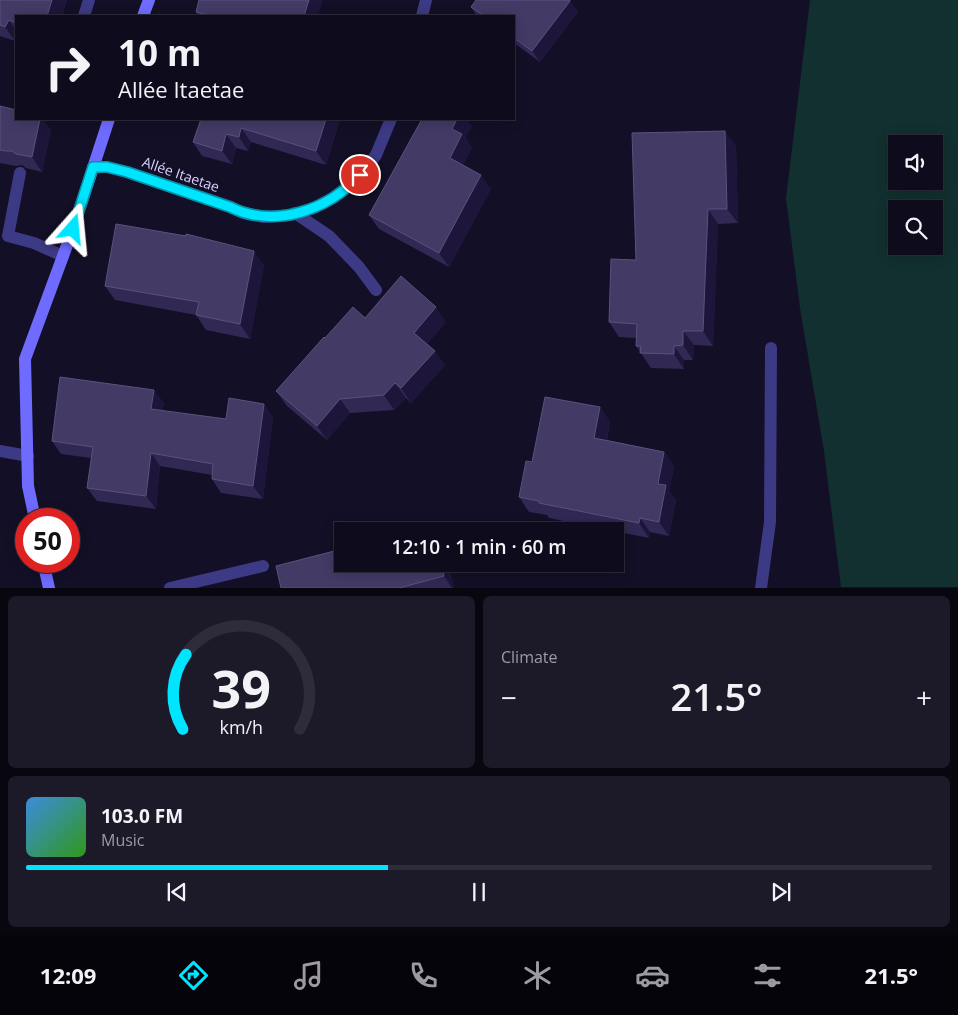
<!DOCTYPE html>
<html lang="en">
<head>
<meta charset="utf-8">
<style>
  :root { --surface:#0e0b1c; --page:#1c1929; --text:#f1f3f6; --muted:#9b9ba3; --line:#2e2b3b; --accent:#00e5ff }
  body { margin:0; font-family:"Open Sans",sans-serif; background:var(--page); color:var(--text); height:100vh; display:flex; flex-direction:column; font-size:19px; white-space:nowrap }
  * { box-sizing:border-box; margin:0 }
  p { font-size:16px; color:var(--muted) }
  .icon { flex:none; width:28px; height:28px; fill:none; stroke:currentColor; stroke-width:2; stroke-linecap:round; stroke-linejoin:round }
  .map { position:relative; height:588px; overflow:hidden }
  .panel { display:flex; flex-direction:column; gap:8px; padding:8px; background:#08060f; flex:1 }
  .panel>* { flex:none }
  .banner { position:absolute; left:15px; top:15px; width:500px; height:105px; border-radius:0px; box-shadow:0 2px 12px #0003,0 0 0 1px var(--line); background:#0e0b1c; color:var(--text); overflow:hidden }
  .buttons { position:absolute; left:888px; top:135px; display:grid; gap:10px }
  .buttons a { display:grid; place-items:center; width:55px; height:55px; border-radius:0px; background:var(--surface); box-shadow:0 2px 12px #0003,0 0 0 1px var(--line); font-size:25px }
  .speed { position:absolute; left:15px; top:508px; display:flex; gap:10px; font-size:25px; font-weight:700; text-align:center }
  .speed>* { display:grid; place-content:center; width:65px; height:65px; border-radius:50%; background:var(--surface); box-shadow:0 2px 12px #0003,0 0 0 1px var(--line); line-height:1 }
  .speed .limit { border:8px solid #d22; background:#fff; color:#111 }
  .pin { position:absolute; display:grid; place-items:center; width:42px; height:42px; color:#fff; margin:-21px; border:2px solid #fff; border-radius:50%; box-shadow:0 1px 5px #0007 }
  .me { position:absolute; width:55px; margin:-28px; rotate:18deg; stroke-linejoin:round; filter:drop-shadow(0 0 4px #0008) }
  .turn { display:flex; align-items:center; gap:18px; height:105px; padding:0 20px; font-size:22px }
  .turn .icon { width:65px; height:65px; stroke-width:2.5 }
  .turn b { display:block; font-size:35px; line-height:42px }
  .big { font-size:38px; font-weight:600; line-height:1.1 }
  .panel .widget { flex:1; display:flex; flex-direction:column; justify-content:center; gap:8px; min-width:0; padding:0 18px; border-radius:8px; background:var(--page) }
  .panel .dial { align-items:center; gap:0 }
  .dial svg { height:130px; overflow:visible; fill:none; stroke:var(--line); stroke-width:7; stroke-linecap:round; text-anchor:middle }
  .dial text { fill:var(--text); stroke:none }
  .song { display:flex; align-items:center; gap:15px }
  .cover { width:60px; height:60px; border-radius:8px; background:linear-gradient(135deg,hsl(210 70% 55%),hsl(110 70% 35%)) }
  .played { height:5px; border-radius:2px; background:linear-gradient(90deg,var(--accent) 40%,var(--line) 40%) }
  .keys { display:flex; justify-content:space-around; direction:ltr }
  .heat { display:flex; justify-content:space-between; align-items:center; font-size:28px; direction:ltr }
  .panel .tiles { flex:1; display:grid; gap:8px; grid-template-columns:1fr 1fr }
  .widget:last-child { grid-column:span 2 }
  .trip { position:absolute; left:334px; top:522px; width:290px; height:50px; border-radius:0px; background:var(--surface); box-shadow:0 2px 12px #0003,0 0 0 1px var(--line); font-weight:600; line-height:50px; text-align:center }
  .dock { display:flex; height:80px; justify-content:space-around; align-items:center; background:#06040b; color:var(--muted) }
  .dock .icon { width:35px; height:35px }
  .dock .active { color:var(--accent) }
  .dock b { font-size:22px; color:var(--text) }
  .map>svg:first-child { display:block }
  .green { fill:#12302f; fill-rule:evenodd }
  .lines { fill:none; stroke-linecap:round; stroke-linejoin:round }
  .lane { stroke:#3d3a85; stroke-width:12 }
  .street { stroke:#3d3a85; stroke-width:12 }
  .secondary { stroke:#6f6bff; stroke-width:12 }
  .wall { fill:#312854 }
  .shaded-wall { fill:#1d163a }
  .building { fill:#433a66; stroke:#5a527e }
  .route-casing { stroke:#0095a6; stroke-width:12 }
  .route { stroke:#00e5ff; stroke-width:9 }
  .labels { text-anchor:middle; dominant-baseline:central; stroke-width:4.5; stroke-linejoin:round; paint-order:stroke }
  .street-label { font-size:14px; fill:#d9d4ff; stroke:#130f26 }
</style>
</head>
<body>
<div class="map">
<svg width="958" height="588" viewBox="0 0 958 588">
  <rect width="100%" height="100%" fill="#130f26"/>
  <path class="green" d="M810 0H958V587H841L824 451 800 308 786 198ZM896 144H934V181H896ZM896 209H934V246H896Z"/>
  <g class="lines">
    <path class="lane" d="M84 16 89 0
      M20 173 8 236 34 243 63 256
      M295 213 329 236 359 267 376 290
      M0 451 28 456
      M170 588 263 566"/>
    <path class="street" d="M422 16 426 0
      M93 167H107L127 172 231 207 243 213 264 217 290 215 314 208 333 198 358 178 376 155 391 119
      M761 588 770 522 771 348"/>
    <path class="secondary" d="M143 16 149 0
      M35 519 28 486 25 359 73 229 109 119
      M43 561 49 588"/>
  </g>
  <path class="wall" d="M0 0H67L62 16H16V39L15 41 0 36Z
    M471 7 578 12 540 62 514 43V16H477Z
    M196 12 318 16H199Z
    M0 106 51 130 42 172 26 168 22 165 16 166 0 163Z
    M201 119H340L326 165 251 142 248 151 236 148 232 164 202 156 193 142Z
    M472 126 465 137 472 148 463 165 491 189 449 267 379 229 369 215Z
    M736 146 738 223 718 224 713 346 694 345 693 360H684V369L651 368 636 346V338L619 337 609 322Z
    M264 265 250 339 206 330 196 315 115 300 105 286Z
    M365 318 446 322 427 344 445 365 411 403 406 398 394 410 350 413 327 440 287 406 276 391 325 338Z
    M164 403 162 411 226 419 264 404 273 418 263 499 221 493 212 479V475L160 466 156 509 97 501 87 488 91 458 61 454 52 441Z
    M600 407 610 422 607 440 664 452 674 466 669 491 676 500 669 536 650 532 649 538 549 518 547 515 529 512 519 497Z
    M342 564H448L454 588H281Z"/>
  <path class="shaded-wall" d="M52 0H67L62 16H47Z
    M309 0H323L318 16H304Z
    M570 1 578 12 540 62 532 51Z
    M9 20 16 31V39L15 41 5 27Z
    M40 119H43L51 130 42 172 32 157Z
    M326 119H340L326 165 316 151Z
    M457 119H467L472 126 465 137 472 148 460 172 450 158 452 129Z
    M241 128 251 142 248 151 239 137Z
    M725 131 736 146 738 223 727 209Z
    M226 134 236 148 232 164 222 151Z
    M481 175 491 189 449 267 439 253Z
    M708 209 718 224 713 346 703 331Z
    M254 251 264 265 250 339 240 324Z
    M436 307 446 322 424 348 414 333Z
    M683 331 694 345 693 360 683 345Z
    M674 346 684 360V369L674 354Z
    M435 351 445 365 411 403 401 388Z
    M395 383 406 398 394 410 384 395Z
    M154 390 164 403 161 423 151 409Z
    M340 399 350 413 327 440 317 426Z
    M264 404 273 418 263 499 253 486Z
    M600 407 610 422 604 452 594 438Z
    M664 452 674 466 669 491 676 500 669 536 659 522 658 484Z
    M151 453 160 466 156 509 146 496Z
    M640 518 650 532 649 538 639 523Z
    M441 564H448L454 588H452L444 576Z"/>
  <path class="building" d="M0 0H52L47 16H16V23L9 20 5 27 0 25Z
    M199 0H309L304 16H212L196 12Z
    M476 0H570V1L532 51 514 38V16H484L471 7Z
    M0 106 16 110V119H40L32 157 16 154 12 151H6L0 150Z
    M201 119H326L316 151 241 128 239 137 226 134 222 151 193 142Z
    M422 119H457L452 129 462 134 450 158 481 175 439 253 369 215Z
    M725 131 727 209H708L703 331H683V345L674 346V354L640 353 641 346H636L637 324 609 322 611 259 636 260 632 133Z
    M116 224 186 236V234L254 251 240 324 196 315 199 302 105 286Z
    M401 276 436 307 414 333 435 351 401 388 395 383 384 395 340 399 317 426 276 391 324 337 325 338 353 307 365 318Z
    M60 377 154 390 151 409 226 419 229 398 264 404 253 486 212 479 213 464 151 453 146 496 87 488 93 447 52 441Z
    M545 397 600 407 594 438 664 452 658 484 666 485 659 522 640 518 639 523 539 503V501L519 497 526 461 532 462Z
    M432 527 433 531H415Z
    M342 549V564H441L444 576 399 588H281L276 566Z"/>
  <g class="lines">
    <g class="route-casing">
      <path id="route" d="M73 229 93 167H107L127 172 230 207C275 229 328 210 360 175"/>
    </g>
    <use href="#route" class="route"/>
  </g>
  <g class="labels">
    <g class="street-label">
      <text transform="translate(181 174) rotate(19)">Allée Itaetae</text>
    </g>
  </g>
</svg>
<div class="buttons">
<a><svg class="icon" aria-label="sound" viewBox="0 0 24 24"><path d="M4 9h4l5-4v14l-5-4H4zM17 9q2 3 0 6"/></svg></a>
<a><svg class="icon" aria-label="search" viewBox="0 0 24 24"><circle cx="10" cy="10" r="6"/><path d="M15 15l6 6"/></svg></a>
</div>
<div class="speed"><div class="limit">50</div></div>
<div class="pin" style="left:360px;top:175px;background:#d93025"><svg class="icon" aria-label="arrive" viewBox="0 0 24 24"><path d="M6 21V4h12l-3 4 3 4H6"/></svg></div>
<svg class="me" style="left:73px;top:229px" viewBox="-20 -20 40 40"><path d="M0-17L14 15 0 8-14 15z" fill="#00e5ff" stroke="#fff" stroke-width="4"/></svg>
<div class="trip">12:10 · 1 min · 60 m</div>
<div class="banner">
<div class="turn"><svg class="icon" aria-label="right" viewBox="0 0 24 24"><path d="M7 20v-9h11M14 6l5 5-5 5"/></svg><div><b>10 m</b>Allée Itaetae</div></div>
</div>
</div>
<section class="panel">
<div class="tiles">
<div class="widget dial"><svg viewBox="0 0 100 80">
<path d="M14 69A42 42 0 1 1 86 69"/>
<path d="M14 69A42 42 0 0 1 16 23" stroke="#00e5ff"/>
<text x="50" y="56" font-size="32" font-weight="700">39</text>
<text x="50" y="72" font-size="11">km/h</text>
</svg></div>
<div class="widget"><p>Climate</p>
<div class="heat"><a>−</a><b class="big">21.5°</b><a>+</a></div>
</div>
<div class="widget">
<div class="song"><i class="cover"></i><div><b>103.0 FM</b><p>Music</p></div></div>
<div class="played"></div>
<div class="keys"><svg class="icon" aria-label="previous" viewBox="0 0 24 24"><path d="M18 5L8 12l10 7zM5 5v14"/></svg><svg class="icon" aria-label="pause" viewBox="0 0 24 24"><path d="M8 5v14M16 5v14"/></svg><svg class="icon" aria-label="next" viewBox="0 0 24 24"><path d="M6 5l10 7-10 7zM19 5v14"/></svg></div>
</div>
</div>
</section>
<nav class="dock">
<b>12:09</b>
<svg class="icon active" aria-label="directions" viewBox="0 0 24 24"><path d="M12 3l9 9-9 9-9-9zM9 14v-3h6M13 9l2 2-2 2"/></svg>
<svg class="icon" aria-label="music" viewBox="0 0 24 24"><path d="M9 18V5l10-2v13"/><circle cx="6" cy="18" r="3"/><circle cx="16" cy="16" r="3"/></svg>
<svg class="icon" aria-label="phone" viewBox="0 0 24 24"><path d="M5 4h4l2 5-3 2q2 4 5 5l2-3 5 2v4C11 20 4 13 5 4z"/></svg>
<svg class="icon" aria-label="climate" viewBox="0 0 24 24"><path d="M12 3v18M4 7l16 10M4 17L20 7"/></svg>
<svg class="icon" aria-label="car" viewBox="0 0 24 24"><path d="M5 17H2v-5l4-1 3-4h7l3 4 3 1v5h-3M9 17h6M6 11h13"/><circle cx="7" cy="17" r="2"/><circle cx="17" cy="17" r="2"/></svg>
<svg class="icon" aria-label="filters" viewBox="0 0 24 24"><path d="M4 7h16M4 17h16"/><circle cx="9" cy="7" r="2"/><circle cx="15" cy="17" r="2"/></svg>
<b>21.5°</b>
</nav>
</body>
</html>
